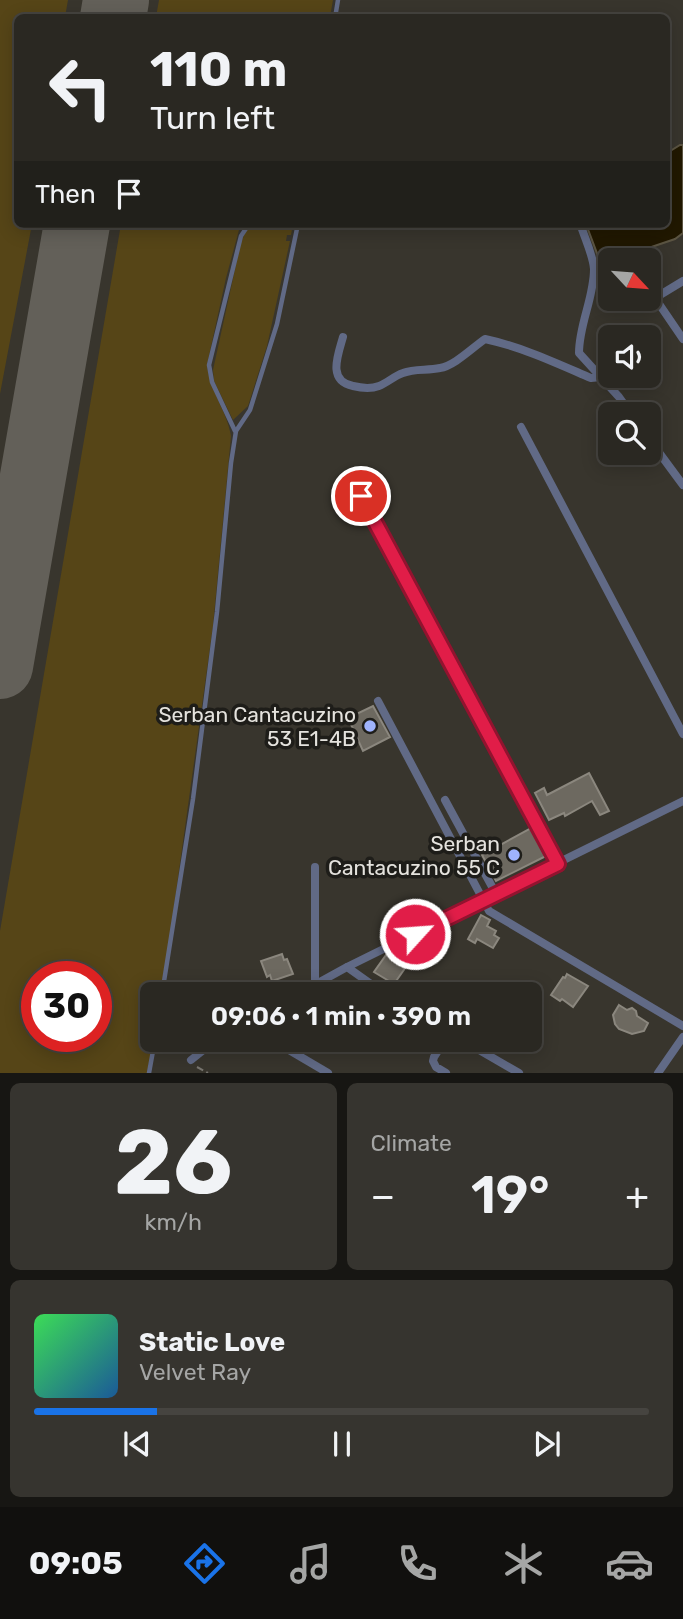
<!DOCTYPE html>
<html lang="en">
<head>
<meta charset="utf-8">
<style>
  :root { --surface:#2a2822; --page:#36342f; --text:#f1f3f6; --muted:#a5a6a5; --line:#464440; --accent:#1a73e8 }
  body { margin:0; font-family:Rubik,sans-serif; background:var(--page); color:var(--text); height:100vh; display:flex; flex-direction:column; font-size:26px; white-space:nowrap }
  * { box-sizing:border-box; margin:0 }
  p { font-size:23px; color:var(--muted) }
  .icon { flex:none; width:38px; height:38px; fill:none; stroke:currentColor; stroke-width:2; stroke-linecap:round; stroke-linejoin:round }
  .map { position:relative; height:1073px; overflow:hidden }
  .side { display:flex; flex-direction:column; gap:10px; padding:10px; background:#171613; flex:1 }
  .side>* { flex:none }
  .guide { position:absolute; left:14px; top:14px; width:656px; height:214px; border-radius:10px; box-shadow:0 4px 18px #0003,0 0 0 2px var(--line); background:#2a2822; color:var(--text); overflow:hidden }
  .needle { width:46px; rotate:116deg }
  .controls { position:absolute; left:598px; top:248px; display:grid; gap:14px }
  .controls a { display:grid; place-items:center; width:63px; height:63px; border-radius:10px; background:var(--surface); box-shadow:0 4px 18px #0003,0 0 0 2px var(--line); font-size:35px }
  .speed { position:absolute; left:21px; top:961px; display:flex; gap:14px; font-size:35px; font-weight:700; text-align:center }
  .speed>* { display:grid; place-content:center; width:91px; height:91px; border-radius:50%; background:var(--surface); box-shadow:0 4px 18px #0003,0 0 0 2px var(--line); line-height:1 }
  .speed .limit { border:10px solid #d22; background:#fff; color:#111 }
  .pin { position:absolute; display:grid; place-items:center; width:60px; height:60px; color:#fff; margin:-30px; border:4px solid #fff; border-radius:50%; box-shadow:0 2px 7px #0007 }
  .me { position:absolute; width:77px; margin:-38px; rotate:64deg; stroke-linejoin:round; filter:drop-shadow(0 0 5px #0008) }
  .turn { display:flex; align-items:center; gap:24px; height:147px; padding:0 21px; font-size:32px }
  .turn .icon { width:91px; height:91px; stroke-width:2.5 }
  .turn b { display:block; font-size:49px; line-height:60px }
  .then { display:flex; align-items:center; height:66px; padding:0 21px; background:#0003; gap:14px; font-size:26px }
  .big { font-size:52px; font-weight:600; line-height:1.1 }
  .side .card { flex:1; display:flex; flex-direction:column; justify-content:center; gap:10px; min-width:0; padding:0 24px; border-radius:10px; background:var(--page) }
  .side .dial { align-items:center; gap:0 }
  .dial b { font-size:91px; line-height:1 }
  .song { display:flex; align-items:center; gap:21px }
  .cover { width:84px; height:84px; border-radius:10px; background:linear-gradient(135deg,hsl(130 70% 55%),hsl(210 70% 35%)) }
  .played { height:7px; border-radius:4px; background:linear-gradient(90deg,var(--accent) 20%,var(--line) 20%) }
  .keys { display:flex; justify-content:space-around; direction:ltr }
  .heat { display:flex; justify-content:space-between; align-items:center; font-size:38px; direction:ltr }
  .side .tiles { flex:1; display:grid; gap:10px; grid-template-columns:1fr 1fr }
  .card:last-child { grid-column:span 2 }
  .trip { position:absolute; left:140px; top:982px; width:402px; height:70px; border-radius:10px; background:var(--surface); box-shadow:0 4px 18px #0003,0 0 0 2px var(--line); font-weight:600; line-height:70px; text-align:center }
  .tab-bar { display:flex; height:112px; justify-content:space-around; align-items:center; background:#11100e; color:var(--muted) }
  .tab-bar .icon { width:49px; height:49px }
  .tab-bar .on { color:var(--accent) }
  .tab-bar b { font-size:32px; color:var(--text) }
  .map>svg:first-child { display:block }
  .green { fill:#564517; fill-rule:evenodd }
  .water { fill:#211801; stroke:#5c5543; stroke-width:2 }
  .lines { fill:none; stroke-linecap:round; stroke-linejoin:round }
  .runway { stroke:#636059; stroke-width:66 }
  .building { fill:#6d6960; stroke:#8b877e; stroke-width:2 }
  .path { stroke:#78756f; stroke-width:2; stroke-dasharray:7 3.5; stroke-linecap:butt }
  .service { stroke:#616a86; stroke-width:4.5 }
  .minor { stroke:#616a86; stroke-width:8 }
  .route-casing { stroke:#92132f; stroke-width:18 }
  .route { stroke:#e11d48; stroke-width:12 }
  .poi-dot { fill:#9fb3fd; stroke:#1e1d19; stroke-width:2.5 }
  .labels { text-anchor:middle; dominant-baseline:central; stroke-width:7; stroke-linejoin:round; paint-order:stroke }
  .poi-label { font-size:21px; fill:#e5e3de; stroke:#1e1d19; text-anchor:end }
</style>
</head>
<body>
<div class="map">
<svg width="683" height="1073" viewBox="0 0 683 1073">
  <rect width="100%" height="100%" fill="#38352d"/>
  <path class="green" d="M0 0H68L65 17 18 18V224H32L0 394Z
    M159 0H333L330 17H156Z
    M121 224H243L239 230 226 278 207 365C210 391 227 411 231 436L213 626 166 964 161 994H152L153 1040 147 1073H0V931ZM37 976H96V1036H37Z
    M254 224H293L291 235H287L286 241H290L267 346 248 406 233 420 214 381 213 370 241 242 246 231Z"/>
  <path class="water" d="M680 145H683V233L675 239 601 264 586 224H667V153Z"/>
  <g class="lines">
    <path class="runway" d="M113 18 116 0
      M0 666 77 224"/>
  </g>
  <path class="building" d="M373 706 390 737 363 751 348 718Z
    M589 773 609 811 600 815 592 801 565 816 564 813 549 820 535 793 544 788 547 795Z
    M531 828 546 856 496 881 482 855Z
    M481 915 490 920 487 926 496 931 494 935 499 938 493 948 477 939 475 943 468 939Z
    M391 952 408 964 394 984 374 972 386 955Z
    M282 954 284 960 287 959 293 974 272 981 270 975 267 977 261 961Z
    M567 974 588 986 573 1007 562 999 560 1001 551 995 563 977 565 978Z
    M619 1005 627 1010 632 1008 636 1011 637 1016 648 1023 644 1031 632 1034 619 1029 615 1024 613 1015Z"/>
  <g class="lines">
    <path class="path" d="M197 1067 208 1073"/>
    <path class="service" d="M335 18 338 0
      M235 431 212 382 209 365 241 236 249 224
      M162 994 193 799 217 612 231 463 236 431 250 410 277 324 298 224
      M149 1073 155 1040"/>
    <path class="minor" d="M581 226C585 239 593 255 594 269 594 298 579 324 579 353L619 397 632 415
      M683 281 655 298 683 339
      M343 337C338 355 327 381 353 386 361 388 371 389 379 386 387 383 394 376 403 373 415 368 427 371 440 368 454 366 472 348 485 339 522 347 556 363 591 378L601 377
      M521 427 683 734
      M649 439 683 485
      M361 496 558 864
      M378 701 489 911 683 1026
      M445 800 496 894
      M315 867V984
      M347 967 385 994
      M298 994 347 967 683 801
      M272 1040 328 1073
      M445 1040 434 1057 433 1061 436 1067 446 1073
      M462 1040 519 1073
      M191 1060 216 1040
      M658 1073 683 1037"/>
  </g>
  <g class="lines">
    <g class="route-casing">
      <path id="route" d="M361 496 558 864 415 934"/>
    </g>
    <use href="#route" class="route"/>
  </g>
  <g class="poi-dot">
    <circle cx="370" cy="726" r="7"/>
    <circle cx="514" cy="855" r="7"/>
  </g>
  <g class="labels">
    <g class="poi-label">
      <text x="356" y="714">Serban Cantacuzino<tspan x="356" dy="24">53 E1-4B</tspan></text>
      <text x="500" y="843">Serban<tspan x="500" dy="24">Cantacuzino 55 C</tspan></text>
    </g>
  </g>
</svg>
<div class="controls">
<a><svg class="needle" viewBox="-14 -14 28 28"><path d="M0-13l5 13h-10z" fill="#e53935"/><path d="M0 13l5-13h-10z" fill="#a5a6a5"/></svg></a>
<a><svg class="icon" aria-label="sound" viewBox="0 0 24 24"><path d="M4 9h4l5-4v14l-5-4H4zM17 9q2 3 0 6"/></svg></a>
<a><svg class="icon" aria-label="search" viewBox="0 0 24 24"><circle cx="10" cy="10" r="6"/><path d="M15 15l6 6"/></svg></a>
</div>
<div class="speed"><div class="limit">30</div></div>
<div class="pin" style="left:361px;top:496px;background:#d93025"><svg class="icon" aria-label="arrive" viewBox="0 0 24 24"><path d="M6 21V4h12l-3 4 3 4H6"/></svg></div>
<svg class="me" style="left:415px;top:934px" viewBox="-20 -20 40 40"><circle r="17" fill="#e11d48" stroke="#fff" stroke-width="3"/><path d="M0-11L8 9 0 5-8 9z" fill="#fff"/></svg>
<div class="trip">09:06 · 1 min · 390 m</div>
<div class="guide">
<div class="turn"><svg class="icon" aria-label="left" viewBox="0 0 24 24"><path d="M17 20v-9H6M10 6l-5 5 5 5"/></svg><div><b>110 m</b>Turn left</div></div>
<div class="then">Then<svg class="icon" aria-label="arrive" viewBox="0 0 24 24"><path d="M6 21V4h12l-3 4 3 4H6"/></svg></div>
</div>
</div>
<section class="side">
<div class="tiles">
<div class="card dial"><b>26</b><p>km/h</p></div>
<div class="card"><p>Climate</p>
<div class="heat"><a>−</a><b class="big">19°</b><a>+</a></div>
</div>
<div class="card">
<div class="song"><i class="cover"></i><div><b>Static Love</b><p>Velvet Ray</p></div></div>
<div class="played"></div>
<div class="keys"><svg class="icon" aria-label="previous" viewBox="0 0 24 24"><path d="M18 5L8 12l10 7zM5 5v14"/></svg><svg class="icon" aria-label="pause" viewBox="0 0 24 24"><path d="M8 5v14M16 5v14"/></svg><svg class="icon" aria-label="next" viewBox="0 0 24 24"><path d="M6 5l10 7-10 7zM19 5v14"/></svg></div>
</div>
</div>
</section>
<nav class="tab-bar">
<b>09:05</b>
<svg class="icon on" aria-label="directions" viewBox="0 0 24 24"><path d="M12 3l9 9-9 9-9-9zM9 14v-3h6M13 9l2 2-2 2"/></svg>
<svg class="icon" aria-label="music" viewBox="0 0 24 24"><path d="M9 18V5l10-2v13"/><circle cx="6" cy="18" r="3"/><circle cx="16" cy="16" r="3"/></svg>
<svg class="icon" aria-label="phone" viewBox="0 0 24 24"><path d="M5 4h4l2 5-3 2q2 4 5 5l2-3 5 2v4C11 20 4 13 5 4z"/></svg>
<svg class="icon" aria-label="climate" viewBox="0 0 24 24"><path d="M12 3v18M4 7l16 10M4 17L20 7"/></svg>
<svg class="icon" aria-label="car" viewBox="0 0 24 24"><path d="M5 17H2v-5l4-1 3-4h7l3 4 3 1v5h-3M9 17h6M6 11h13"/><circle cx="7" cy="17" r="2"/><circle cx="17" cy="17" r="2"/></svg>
</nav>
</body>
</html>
